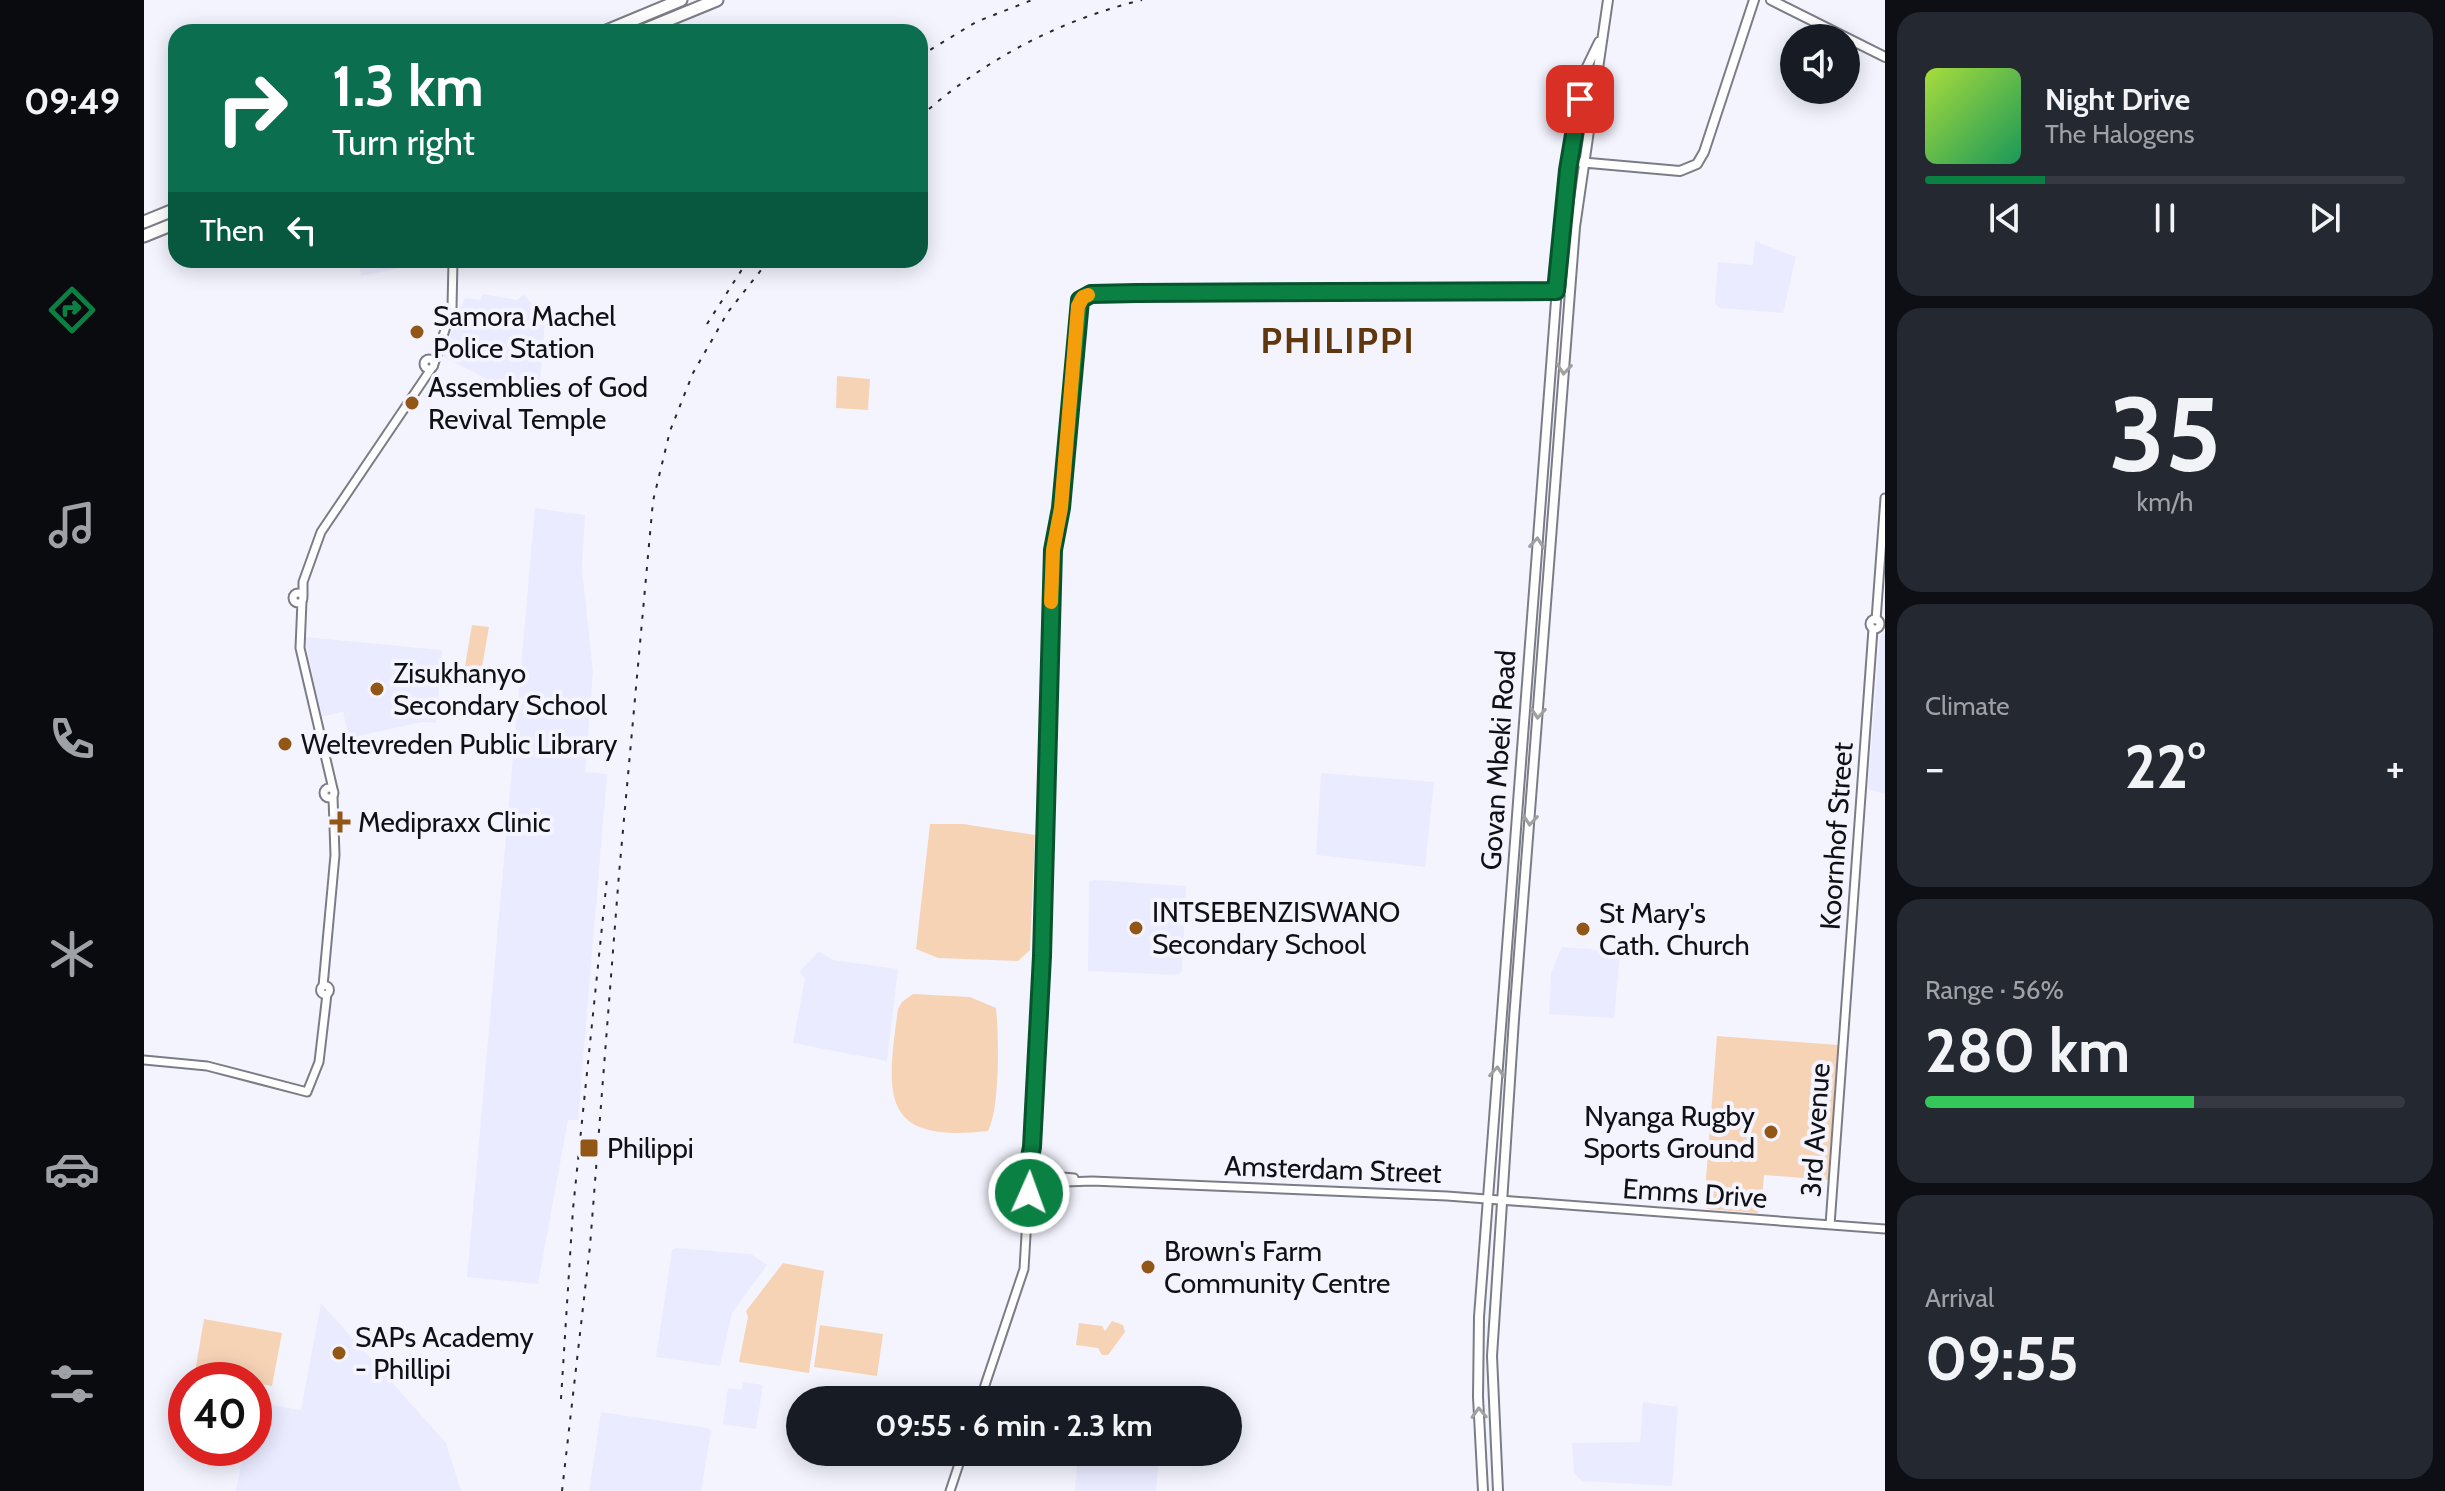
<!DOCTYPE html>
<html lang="en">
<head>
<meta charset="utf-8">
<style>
  :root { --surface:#171b24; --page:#242831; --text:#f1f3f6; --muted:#9ea1a6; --line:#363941; --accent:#0b8043 }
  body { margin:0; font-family:Cabin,sans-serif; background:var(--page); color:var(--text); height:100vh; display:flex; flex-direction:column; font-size:30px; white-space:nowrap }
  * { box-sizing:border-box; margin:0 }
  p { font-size:26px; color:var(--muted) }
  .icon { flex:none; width:44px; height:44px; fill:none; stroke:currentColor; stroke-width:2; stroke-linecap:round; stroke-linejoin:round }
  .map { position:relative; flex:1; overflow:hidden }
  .panel { display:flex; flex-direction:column; gap:12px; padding:12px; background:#0d0f14; width:560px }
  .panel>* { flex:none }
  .banner { position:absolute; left:24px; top:24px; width:760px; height:244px; border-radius:24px; box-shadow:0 4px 20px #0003; background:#0b6e4f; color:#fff; overflow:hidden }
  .controls { position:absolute; left:1636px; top:24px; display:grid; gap:16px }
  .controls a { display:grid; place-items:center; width:80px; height:80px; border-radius:50%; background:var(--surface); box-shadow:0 4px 20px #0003; font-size:40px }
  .speed { position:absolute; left:24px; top:1362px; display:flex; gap:16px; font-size:40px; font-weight:700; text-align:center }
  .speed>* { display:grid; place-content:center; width:104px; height:104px; border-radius:50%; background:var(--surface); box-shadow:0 4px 20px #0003; line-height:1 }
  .speed .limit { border:12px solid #d22; background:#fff; color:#111 }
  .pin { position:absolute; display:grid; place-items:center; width:68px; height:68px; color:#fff; margin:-34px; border-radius:16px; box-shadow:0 4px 12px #0006 }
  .me { position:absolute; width:88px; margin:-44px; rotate:2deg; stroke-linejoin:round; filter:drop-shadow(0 0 6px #0008) }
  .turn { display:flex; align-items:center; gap:28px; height:168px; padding:0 32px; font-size:36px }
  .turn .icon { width:104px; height:104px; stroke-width:2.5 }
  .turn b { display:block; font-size:56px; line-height:68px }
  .then { display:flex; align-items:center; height:76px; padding:0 32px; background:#0003; gap:16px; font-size:30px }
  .big { font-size:60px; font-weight:700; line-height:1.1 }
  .panel .widget { flex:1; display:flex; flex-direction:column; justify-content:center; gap:12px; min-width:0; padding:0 28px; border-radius:24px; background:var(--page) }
  .panel .dial { align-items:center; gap:0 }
  .dial b { font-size:104px; line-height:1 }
  .song { display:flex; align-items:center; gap:24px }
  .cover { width:96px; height:96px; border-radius:12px; background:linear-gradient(135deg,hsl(80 70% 55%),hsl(150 70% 35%)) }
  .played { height:8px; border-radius:4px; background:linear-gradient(90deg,var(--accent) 25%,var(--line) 25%) }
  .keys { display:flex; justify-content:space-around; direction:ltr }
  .heat { display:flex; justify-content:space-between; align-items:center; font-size:44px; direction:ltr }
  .charge { height:12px; border-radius:6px; background:linear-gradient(90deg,#34c759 56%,var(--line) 0) }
  .trip { position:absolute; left:642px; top:1386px; width:456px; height:80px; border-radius:40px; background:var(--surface); box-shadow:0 4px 20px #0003; font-weight:700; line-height:80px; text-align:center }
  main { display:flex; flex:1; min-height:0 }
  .dock { display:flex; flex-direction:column; width:144px; justify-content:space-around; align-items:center; background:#090b0e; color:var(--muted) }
  .dock .icon { width:56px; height:56px }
  .dock .current { color:var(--accent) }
  .dock b { font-size:36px; color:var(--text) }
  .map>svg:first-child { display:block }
  .built { fill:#eaebff }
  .green { fill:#f7d3b6 }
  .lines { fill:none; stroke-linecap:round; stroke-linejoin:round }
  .minor-casing { stroke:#7c7c87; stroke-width:11 }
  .major-casing { stroke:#7c7c87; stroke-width:12 }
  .highway-casing { stroke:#7c7c87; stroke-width:15 }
  .minor { stroke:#fff; stroke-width:7 }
  .major { stroke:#fff; stroke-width:8 }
  .highway { stroke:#fff; stroke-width:11 }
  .rail { stroke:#29292e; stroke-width:2; stroke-dasharray:4 8; stroke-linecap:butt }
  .oneway { stroke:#a0a0a1 }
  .route-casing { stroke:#07532c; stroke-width:20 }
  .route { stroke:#0b8043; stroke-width:14 }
  .slow { stroke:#f59e0b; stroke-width:14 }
  .poi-dot { fill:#925617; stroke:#f4f4ff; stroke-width:3 }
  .labels { text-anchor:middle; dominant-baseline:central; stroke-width:8; stroke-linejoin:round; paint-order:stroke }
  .poi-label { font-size:28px; fill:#111115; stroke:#f4f4ff; text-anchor:start }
  .street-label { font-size:28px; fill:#111115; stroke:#f4f4ff }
  .district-label { font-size:36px; font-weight:bold; letter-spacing:2px; fill:#60370c; stroke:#f4f4ff }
</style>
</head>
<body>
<main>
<nav class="dock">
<b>09:49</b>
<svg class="icon current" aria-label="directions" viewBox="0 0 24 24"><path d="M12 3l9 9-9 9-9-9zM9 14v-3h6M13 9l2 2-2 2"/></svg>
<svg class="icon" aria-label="music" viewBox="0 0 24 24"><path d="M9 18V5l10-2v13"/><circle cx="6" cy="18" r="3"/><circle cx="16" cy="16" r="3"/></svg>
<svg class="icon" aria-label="phone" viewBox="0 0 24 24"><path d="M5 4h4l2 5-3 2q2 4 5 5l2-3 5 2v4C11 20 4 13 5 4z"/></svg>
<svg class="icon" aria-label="climate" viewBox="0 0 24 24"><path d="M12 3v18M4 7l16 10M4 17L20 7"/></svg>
<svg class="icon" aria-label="car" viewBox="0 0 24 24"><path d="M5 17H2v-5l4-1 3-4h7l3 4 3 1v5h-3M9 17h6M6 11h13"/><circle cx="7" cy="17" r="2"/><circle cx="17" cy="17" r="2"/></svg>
<svg class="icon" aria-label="filters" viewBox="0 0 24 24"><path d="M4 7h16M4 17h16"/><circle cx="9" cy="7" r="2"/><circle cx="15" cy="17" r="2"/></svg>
</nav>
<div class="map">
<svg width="1741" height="1491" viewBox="0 0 1741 1491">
  <rect width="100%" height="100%" fill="#f4f4ff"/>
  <path class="built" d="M1611 241 1652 257 1639 313 1575 308 1571 303 1574 262 1609 265Z
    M215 260H292L217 276Z
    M338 294 373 300 380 294 401 320 396 384 343 379 298 356 321 298 337 300Z
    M391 508 441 515 438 569 449 672 441 772 463 774 434 1120H424L394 1284 323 1277Z
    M1741 633V794L1724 789 1736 636Z
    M161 637 298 650 292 723 278 722 205 738 199 712 176 717 179 713 175 709Z
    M1177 773 1290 782 1281 867 1172 855Z
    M951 880 1042 886 1038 971 1034 975 944 971 945 882Z
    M1418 947 1446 949 1476 956 1470 1018 1405 1014 1407 973Z
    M675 951 689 960 754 969 743 1061 649 1043 661 978 655 972Z
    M532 1248 607 1254 623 1265 588 1313 576 1366 512 1357 528 1250Z
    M177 1303 302 1443 317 1491H92L100 1448H110V1402L157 1410Z
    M599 1382 619 1385 612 1429 579 1424 584 1388 598 1390Z
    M1499 1402 1534 1407 1528 1486 1438 1481 1430 1473 1428 1443 1496 1442Z
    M457 1412 564 1428 567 1431 557 1491H445Z
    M934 1452H1015L1012 1491H931Z"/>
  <path class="green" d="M693 376 726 379 724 410 692 408Z
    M328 625 345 627 338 667 321 666Z
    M786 824H819L891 835 886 950 874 961 794 958 772 949Z
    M769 994 826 997 852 1008C855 1034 856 1109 844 1131 736 1143 742 1097 754 1009L758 1002Z
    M1573 1036 1694 1045 1684 1180 1620 1175 1617 1210 1613 1213 1563 1209 1560 1205Z
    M639 1263 680 1271 665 1373 595 1362 604 1317 602 1311Z
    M60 1319 138 1333 128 1386 51 1372Z
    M968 1321 979 1325 981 1332 964 1355H958L954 1348 932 1345 935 1323 958 1326 961 1331Z
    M676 1325 739 1334 733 1376 670 1367Z"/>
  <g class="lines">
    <g class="minor-casing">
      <path id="minor" d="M280 364a5 5 0 1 1 10 0a5 5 0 1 1-10 0Z
        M290 364 308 308 309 260
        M149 598a5 5 0 1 1 10 0a5 5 0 1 1-10 0Z
        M159 596V582L177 532 287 369
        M158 601 156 648 189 789
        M1726 624a5 5 0 1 1 10 0a5 5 0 1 1-10 0Z
        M1732 620 1741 498
        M180 793a5 5 0 1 1 10 0a5 5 0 1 1-10 0Z
        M176.5 990a4.5 4.5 0 1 1 9 0a4.5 4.5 0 1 1-9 0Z
        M179 986 191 855 189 797
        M0 1060 63 1066 163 1092 175 1062 183 994
        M882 1178a7 7 0 1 1 14 0a7 7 0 1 1-14 0Z
        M892 1171 889 1125 898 956 909 550 917 508 936 300 942 295 993 293 1426 291
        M896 1175 930 1178
        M895 1183 948 1181 1303 1196 1741 1229
        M1686 1225 1729 629
        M836 1400 880 1269 885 1184
        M806 1491 819 1452"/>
    </g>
    <g class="major-casing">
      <path id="major" d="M1627 0 1741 57
        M1434 162 1536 171 1553 164 1560 152 1610 0
        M1339 1491 1334 1397 1335 1317 1416 248 1440 73 1455 42
        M1354 1491 1348 1356 1370 1019 1431 227 1464 0"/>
    </g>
    <g class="highway-casing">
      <path id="highway" d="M460 32 537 0
        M495 32 573 0
        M0 222 32 209
        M0 236 32 223"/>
    </g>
    <use href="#minor" class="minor"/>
    <use href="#major" class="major"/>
    <use href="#highway" class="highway"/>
    <path class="rail" d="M776 56 832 22 888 0
      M776 117C839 60 916 20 998 0
      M563 324 604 260
      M417 1399 429 1209 463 878
      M418 1491 446 1246 475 874 509 501 526 431 549 373 584 312 625 260"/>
  </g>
  <defs><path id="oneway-chevron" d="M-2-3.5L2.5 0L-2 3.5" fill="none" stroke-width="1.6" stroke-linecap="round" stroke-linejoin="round" transform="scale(2)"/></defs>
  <g class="oneway">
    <use href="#oneway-chevron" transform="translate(1420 369) rotate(95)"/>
    <use href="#oneway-chevron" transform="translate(1393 543) rotate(-85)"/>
    <use href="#oneway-chevron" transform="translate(1394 713) rotate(94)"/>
    <use href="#oneway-chevron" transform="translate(1386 820) rotate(95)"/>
    <use href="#oneway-chevron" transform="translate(1353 1072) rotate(-86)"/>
    <use href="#oneway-chevron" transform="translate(1335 1413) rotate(-92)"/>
  </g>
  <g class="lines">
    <g class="route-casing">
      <path id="route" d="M885 1193 882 1177 888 1147 898 956 909 550 917 508 936 300 947 294 993 293 1412 291 1424 170 1436 99"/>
    </g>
    <use href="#route" class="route"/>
    <path class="slow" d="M907 602 909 550 917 508 934 306 939 297 944 295"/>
  </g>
  <g class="poi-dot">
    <circle cx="273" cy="332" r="8"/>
    <circle cx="268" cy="403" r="8"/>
    <circle cx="233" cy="689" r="8"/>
    <circle cx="141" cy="744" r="8"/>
    <path d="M192 810h8v8h8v8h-8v8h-8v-8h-8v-8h8z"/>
    <circle cx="992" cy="928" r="8"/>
    <circle cx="1439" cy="929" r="8"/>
    <circle cx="1627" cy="1132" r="8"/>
    <rect x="435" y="1138" width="20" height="20" rx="4"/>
    <circle cx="1004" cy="1267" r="8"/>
    <circle cx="195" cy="1353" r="8"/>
  </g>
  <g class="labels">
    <g class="poi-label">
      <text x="289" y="316">Samora Machel<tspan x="289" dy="32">Police Station</tspan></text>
      <text x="284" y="387">Assemblies of God<tspan x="284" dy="32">Revival Temple</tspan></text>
      <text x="249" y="673">Zisukhanyo<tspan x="249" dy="32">Secondary School</tspan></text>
      <text x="157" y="744">Weltevreden Public Library</text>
      <text x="214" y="822">Medipraxx Clinic</text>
      <text x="1008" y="912">INTSEBENZISWANO<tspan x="1008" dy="32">Secondary School</tspan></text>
      <text x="1455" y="913">St Mary's<tspan x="1455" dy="32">Cath. Church</tspan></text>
      <text x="1611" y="1116" text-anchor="end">Nyanga Rugby<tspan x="1611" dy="32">Sports Ground</tspan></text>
      <text x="463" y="1148">Philippi</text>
      <text x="1020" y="1251">Brown's Farm<tspan x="1020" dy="32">Community Centre</tspan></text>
      <text x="211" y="1337">SAPs Academy<tspan x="211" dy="32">- Phillipi</tspan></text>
    </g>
    <g class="street-label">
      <text transform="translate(1354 760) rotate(-86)">Govan Mbeki Road</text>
      <text transform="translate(1692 836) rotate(-86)">Koornhof Street</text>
      <text transform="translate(1671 1130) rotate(-86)">3rd Avenue</text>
      <text transform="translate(1189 1169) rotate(2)">Amsterdam Street</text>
      <text transform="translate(1551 1193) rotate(4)">Emms Drive</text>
    </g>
    <g class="district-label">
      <text x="1194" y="340">PHILIPPI</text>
    </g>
  </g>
</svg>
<div class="controls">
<a><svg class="icon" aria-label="sound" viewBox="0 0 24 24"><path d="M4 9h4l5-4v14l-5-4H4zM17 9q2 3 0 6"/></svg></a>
</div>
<div class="speed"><div class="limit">40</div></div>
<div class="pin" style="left:1436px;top:99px;background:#d93025"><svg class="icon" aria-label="arrive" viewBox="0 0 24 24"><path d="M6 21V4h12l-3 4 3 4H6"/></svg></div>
<svg class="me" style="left:885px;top:1193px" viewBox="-20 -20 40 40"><circle r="17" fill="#0b8043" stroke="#fff" stroke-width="3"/><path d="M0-11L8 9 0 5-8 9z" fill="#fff"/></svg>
<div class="trip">09:55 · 6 min · 2.3 km</div>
<div class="banner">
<div class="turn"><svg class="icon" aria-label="right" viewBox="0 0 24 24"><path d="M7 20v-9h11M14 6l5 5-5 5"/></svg><div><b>1.3 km</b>Turn right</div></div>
<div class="then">Then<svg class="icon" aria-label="left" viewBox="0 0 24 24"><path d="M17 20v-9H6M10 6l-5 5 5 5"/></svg></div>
</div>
</div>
<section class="panel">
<div class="widget">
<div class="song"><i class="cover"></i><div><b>Night Drive</b><p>The Halogens</p></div></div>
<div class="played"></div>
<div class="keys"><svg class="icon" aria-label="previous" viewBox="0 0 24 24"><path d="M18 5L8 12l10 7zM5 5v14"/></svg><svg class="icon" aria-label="pause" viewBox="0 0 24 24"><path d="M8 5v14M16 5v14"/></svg><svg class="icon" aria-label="next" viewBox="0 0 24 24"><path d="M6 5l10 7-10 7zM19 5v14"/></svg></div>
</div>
<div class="widget dial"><b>35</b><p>km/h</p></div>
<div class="widget"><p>Climate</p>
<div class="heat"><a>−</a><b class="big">22°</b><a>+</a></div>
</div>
<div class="widget"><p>Range · 56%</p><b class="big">280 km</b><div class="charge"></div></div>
<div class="widget"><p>Arrival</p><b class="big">09:55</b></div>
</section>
</main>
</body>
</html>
